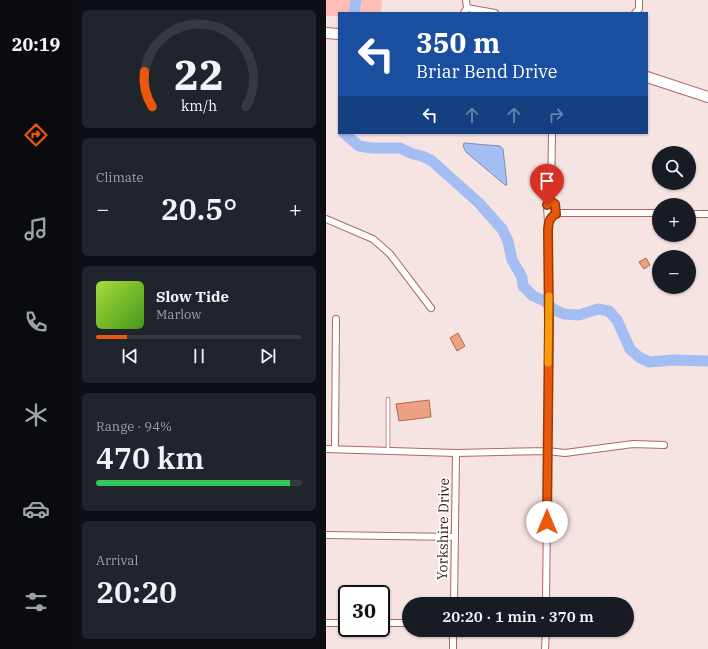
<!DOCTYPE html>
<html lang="en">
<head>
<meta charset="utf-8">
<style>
  :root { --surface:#171b24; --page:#20242c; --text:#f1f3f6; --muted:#9ea1a6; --line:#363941; --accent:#ea580c }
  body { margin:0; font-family:"IBM Plex Serif",serif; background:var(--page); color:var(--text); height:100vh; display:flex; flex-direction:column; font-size:15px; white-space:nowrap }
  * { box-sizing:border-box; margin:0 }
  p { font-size:13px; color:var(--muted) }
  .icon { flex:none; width:22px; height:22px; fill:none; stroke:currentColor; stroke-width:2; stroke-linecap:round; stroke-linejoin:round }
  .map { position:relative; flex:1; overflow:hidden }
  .drawer { display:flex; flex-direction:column; gap:10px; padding:10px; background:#0d0f14; width:254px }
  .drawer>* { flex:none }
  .guide { position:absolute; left:12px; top:12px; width:310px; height:122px; border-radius:0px; box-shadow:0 1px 3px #0004; background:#1a4fa0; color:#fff; overflow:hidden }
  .tools { position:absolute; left:326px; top:146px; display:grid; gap:8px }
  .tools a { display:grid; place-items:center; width:44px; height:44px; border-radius:50%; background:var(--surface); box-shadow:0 1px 3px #0004; font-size:20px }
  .speed { position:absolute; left:12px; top:585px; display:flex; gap:8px; font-size:20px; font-weight:700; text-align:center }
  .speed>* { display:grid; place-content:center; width:52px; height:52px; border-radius:50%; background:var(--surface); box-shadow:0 1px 3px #0004; line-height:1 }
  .speed .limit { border:2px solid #111; border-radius:6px; background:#fff; color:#111 }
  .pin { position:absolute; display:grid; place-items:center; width:34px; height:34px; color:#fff; margin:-41px -17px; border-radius:50% 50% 50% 0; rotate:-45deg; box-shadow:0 0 4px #0007 }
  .pin .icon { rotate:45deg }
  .me { position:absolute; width:44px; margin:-22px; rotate:0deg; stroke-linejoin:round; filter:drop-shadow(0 0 3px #0008) }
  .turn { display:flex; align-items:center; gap:14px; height:84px; padding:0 12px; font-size:18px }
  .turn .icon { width:52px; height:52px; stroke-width:2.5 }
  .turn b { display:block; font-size:28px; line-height:34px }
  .lanes { display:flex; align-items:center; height:38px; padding:0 12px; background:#0003; justify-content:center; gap:20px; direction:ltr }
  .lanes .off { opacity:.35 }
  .big { font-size:30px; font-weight:600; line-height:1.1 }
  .drawer .tile { flex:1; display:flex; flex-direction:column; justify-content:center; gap:6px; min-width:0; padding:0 14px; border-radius:6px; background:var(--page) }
  .drawer .dial { align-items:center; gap:0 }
  .dial svg { height:104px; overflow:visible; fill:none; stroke:var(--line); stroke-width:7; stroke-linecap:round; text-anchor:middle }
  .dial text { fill:var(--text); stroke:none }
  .song { display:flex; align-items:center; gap:12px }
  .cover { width:48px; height:48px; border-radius:6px; background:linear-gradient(135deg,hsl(80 70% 55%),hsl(100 70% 35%)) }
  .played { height:4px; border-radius:2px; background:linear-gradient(90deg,var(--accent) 15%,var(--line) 15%) }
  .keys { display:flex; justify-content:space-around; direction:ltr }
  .heat { display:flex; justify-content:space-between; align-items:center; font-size:22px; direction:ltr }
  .charge { height:6px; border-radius:3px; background:linear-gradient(90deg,#34c759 94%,var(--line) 0) }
  .trip { position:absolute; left:76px; top:597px; width:232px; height:40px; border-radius:20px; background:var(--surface); box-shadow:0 1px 3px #0004; font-weight:600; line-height:40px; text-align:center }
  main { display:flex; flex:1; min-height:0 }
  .menu { display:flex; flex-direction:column; width:72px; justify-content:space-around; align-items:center; background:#090b0e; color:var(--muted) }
  .menu .icon { width:28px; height:28px }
  .menu .active { color:var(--accent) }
  .menu b { font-size:18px; color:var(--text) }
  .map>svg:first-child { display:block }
  .green { fill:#febdb7 }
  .water { fill:#a4bef4; stroke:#828bb0 }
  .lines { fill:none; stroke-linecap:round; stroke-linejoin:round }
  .river { stroke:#a4bef4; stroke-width:11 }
  .building { fill:#eba182; stroke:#ad694b }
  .service-casing { stroke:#b16662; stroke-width:4.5 }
  .minor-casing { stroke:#b16662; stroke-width:8 }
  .primary-casing { stroke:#b16662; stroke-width:12 }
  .service { stroke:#fff; stroke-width:3 }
  .minor { stroke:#fff; stroke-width:6 }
  .primary { stroke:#fff; stroke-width:10 }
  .route-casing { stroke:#983908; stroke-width:10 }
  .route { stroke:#ea580c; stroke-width:7 }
  .slow { stroke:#f59e0b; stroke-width:7 }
  .labels { text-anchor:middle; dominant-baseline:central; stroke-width:3.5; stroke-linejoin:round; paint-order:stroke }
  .street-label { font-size:14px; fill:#331513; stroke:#fff }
</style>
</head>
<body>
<main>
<nav class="menu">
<b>20:19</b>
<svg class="icon active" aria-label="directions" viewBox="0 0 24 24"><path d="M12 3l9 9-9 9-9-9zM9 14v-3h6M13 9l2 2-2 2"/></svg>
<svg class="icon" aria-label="music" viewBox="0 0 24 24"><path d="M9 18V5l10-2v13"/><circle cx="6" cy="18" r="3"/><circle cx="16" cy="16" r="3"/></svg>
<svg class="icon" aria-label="phone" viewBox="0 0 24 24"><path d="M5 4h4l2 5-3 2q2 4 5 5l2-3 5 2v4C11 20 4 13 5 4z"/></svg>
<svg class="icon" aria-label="climate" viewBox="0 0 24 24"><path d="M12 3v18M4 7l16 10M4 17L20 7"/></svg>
<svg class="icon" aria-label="car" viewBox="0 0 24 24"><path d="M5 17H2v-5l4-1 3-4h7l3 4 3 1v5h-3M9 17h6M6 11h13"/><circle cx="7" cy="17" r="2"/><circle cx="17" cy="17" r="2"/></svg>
<svg class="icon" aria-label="filters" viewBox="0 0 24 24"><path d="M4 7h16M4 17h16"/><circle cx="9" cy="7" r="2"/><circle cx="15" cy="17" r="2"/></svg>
</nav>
<section class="drawer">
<div class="tile dial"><svg viewBox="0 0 100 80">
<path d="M14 69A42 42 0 1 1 86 69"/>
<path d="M14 69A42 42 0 0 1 8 42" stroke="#ea580c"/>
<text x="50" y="56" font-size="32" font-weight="700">22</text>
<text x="50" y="72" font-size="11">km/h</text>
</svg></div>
<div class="tile"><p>Climate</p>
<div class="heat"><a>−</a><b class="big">20.5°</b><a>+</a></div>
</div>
<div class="tile">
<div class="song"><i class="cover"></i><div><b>Slow Tide</b><p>Marlow</p></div></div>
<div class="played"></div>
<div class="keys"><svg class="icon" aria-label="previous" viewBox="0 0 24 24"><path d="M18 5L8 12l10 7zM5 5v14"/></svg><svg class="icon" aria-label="pause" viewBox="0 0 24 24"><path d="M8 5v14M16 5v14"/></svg><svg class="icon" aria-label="next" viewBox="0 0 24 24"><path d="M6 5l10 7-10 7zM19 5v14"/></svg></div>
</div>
<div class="tile"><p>Range · 94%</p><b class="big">470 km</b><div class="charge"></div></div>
<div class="tile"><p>Arrival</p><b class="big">20:20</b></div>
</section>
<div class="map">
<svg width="382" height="649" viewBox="0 0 382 649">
  <rect width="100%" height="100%" fill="#f5e4e2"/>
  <path class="green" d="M0 0H56L55 13H13V16H0Z"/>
  <path class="water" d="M138 143 174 146 177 149 181 185H179L140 152 137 146Z"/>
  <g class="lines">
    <path class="river" d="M28 13 30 0
      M18 133 33 146 46 148H74L87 154 96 156 106 161 153 203 176 229 182 241 186 260 196 277 197 286 207 296 219 301 227 309 238 314 253 315 272 309 283 311 291 320 304 349 313 357 323 362 348 360 382 361"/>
  </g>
  <path class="building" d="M320 258 324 265 318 269 313 262Z
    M132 333 139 346 131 351 124 338Z
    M103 400 105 417 73 421 70 404Z"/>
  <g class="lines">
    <g class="service-casing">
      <path id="service" d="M62 399V451"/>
    </g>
    <g class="minor-casing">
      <path id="minor" d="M141 8 169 13
        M138 13 141 8 140 0
        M309 13 313 9V0
        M225 201 229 205 230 214
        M363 214H382
        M0 219 47 239 64 254 105 308
        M222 222 221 206 225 201 226 133
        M0 449 130 453 221 451 239 453 307 444 338 445
        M9 449 10 319
        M0 535 129 537
        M128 604 130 453
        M220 604 223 322 222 223 227 216 234 213H333
        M0 623H21
        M55 623H83
        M127 630V649
        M219 649 220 630"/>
    </g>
    <g class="primary-casing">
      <path id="primary" d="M0 33 13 34
        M321 77 382 97"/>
    </g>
    <use href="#service" class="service"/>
    <use href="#minor" class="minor"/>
    <use href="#primary" class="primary"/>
  </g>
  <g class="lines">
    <g class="route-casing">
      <path id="route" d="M221 522 223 322 222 231C222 224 223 217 230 214L229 204 224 201 221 205"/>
    </g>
    <use href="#route" class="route"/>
    <path class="slow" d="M222 363 223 296"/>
  </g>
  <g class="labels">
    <g class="street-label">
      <text transform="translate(117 529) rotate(-89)">Yorkshire Drive</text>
    </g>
  </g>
</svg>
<div class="tools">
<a><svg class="icon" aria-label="search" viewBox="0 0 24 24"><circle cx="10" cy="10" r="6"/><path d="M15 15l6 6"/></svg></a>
<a>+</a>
<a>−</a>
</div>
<div class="speed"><div class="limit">30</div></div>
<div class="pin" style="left:221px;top:205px;background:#d93025"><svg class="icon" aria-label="arrive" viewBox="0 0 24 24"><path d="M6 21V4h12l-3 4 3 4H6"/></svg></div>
<svg class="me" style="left:221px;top:522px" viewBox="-20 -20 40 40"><circle r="19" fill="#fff"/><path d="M0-13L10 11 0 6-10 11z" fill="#ea580c"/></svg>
<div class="trip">20:20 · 1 min · 370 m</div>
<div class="guide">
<div class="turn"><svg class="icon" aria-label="left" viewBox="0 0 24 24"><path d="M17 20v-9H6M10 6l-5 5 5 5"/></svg><div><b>350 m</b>Briar Bend Drive</div></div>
<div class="lanes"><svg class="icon" aria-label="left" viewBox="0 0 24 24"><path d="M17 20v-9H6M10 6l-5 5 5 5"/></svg><svg class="icon off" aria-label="ahead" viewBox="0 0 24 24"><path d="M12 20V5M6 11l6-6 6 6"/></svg><svg class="icon off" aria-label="ahead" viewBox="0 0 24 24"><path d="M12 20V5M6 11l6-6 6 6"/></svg><svg class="icon off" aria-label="right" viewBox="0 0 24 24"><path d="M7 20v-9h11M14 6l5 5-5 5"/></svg></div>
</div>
</div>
</main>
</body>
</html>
